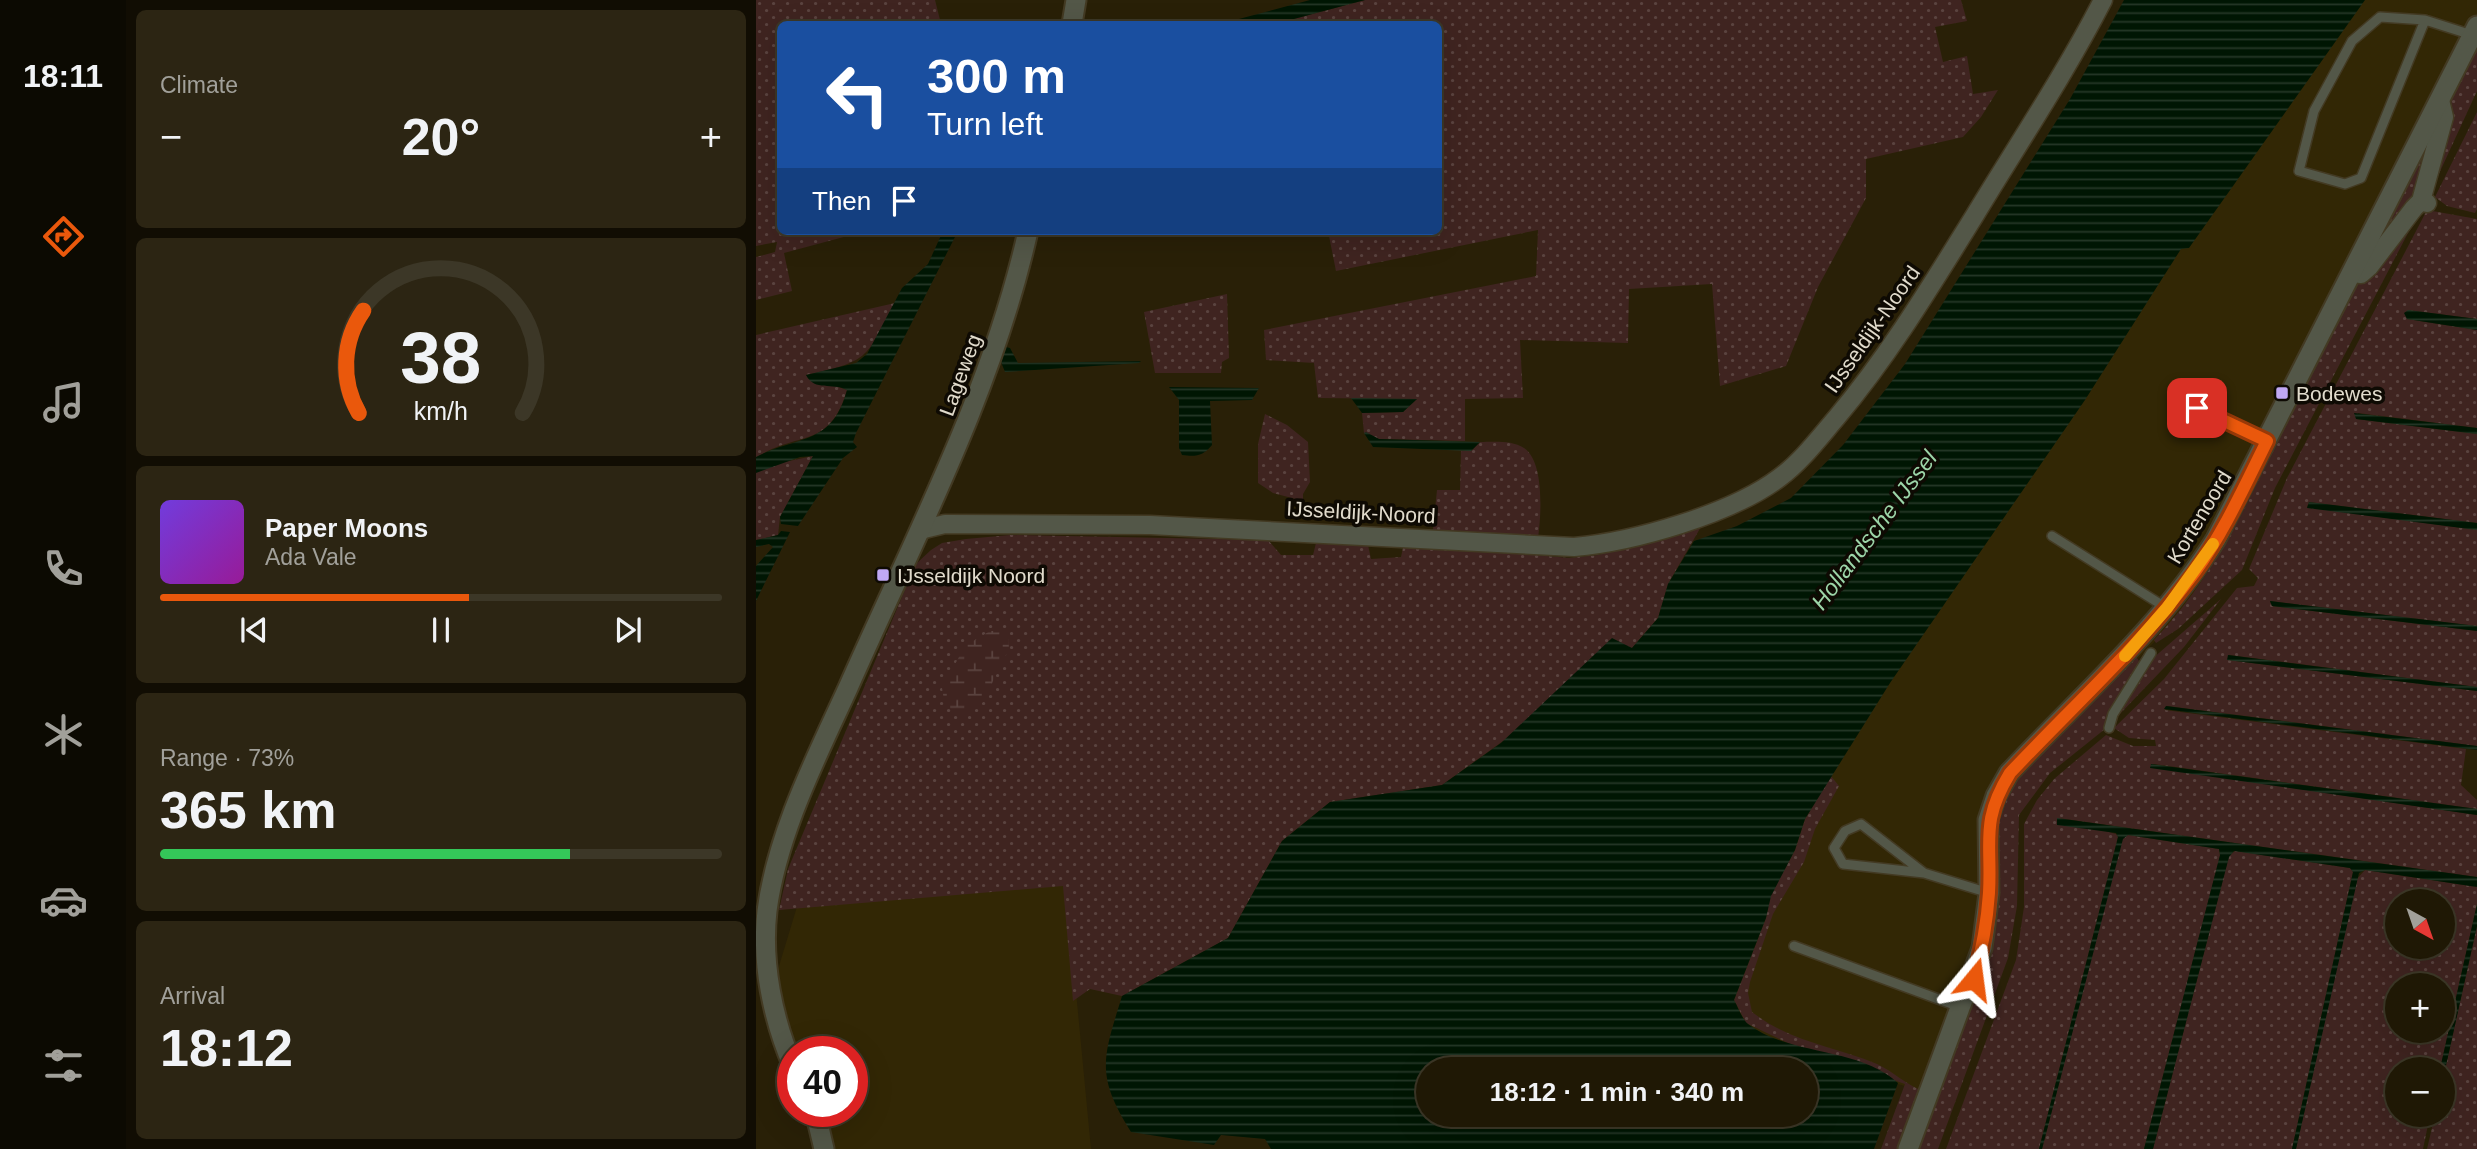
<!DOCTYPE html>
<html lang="en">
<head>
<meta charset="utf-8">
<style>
  :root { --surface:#1f1805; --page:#2c2513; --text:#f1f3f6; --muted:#a1a09a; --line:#3c3727; --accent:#ea580c }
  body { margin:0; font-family:Arial,sans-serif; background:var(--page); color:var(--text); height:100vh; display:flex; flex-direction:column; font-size:26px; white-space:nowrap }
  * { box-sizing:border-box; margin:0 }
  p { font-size:23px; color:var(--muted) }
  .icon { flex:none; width:38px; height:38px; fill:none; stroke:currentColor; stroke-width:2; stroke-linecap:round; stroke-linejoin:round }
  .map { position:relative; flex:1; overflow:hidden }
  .panel { display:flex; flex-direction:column; gap:10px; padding:10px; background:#110d03; width:630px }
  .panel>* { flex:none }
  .banner { position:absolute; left:21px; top:21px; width:665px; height:214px; border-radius:10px; box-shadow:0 7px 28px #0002,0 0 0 2px var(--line); background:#1a4fa0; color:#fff; overflow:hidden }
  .needle { width:46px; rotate:140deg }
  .controls { position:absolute; left:1629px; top:889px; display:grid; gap:14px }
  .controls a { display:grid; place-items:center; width:70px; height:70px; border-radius:50%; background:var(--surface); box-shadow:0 7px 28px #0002,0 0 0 2px var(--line); font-size:35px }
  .speed { position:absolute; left:21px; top:1036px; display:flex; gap:14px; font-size:35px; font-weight:700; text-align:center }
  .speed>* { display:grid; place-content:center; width:91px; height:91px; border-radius:50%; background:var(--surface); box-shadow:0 7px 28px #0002,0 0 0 2px var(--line); line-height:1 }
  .speed .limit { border:10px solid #d22; background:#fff; color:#111 }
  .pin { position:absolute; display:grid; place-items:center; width:60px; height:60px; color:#fff; margin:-30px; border-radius:14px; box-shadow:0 4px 10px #0006 }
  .me { position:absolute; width:77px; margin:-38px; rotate:16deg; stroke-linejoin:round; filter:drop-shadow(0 0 5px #0008) }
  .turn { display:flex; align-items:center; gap:24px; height:147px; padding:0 35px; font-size:32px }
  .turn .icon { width:91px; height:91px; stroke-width:2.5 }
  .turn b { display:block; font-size:49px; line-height:60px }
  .then { display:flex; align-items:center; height:66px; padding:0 35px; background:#0003; gap:14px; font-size:26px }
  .big { font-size:52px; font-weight:600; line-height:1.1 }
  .panel .widget { flex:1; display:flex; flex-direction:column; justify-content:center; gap:10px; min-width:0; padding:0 24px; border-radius:10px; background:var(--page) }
  .panel .dial { align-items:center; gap:0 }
  .dial svg { height:182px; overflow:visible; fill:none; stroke:var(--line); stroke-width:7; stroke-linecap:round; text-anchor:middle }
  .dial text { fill:var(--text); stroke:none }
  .song { display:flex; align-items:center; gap:21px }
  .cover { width:84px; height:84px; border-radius:10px; background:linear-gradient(135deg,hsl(260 70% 55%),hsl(300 70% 35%)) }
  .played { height:7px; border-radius:4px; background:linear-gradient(90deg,var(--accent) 55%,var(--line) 55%) }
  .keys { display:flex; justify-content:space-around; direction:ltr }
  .heat { display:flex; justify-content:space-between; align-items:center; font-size:38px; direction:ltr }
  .charge { height:10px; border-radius:5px; background:linear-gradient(90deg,#34c759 73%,var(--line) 0) }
  .trip { position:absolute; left:660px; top:1057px; width:402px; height:70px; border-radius:35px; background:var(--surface); box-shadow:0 7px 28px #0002,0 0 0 2px var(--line); font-weight:600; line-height:70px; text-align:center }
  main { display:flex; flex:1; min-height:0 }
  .menu { display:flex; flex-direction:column; width:126px; justify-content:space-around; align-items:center; background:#0c0a02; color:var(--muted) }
  .menu .icon { width:49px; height:49px }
  .menu .active { color:var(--accent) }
  .menu b { font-size:32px; color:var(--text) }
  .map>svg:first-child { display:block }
  .built { fill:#322705 }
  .grass { fill:url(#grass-dots); fill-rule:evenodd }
  .wetland { fill:url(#wetland-marsh) }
  .water { fill:url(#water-rules); fill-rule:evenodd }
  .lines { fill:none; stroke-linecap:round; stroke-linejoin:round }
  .service-casing { stroke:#433a23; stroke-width:12 }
  .minor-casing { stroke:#433a23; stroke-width:21 }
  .tertiary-casing { stroke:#433a23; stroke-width:23 }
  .service { stroke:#535748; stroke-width:9 }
  .minor { stroke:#535748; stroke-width:18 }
  .tertiary { stroke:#535748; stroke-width:19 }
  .route-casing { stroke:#983908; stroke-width:18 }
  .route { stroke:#ea580c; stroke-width:12 }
  .slow { stroke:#f59e0b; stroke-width:12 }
  .poi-dot { fill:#c0a8f4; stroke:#0e0a03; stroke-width:2.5 }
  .labels { text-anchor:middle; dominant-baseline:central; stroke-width:7; stroke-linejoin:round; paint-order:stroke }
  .street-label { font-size:21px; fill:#e1dbcc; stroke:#0e0a03 }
  .poi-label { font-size:21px; fill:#e1dbcc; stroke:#0e0a03; text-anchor:start }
  .water-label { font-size:23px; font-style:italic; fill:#9cd5a8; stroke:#0e0a03 }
</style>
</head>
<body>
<main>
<nav class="menu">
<b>18:11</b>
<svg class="icon active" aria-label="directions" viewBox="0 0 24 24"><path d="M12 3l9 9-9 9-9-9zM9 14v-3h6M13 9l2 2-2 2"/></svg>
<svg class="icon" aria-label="music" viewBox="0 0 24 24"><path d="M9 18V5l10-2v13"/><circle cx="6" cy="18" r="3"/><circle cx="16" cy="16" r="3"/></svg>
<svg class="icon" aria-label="phone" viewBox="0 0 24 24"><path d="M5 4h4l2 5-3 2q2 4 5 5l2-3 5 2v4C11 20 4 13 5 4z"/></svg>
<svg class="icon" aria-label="climate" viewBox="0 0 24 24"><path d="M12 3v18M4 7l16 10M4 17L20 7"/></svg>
<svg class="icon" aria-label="car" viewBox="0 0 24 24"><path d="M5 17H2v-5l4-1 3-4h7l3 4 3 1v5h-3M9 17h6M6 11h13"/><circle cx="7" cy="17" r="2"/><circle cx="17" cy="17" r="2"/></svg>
<svg class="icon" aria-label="filters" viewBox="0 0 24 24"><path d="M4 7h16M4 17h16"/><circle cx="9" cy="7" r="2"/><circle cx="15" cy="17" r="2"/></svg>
</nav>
<section class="panel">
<div class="widget"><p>Climate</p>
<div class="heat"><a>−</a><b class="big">20°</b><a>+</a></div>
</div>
<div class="widget dial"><svg viewBox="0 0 100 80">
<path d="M14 69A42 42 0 1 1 86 69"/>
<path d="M14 69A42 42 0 0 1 16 24" stroke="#ea580c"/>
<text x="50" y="56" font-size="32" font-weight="700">38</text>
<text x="50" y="72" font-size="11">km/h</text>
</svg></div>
<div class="widget">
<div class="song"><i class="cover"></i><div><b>Paper Moons</b><p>Ada Vale</p></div></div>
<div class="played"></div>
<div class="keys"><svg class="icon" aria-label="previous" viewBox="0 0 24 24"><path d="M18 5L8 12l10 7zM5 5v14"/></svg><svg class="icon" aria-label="pause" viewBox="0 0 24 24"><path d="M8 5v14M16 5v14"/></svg><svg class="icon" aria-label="next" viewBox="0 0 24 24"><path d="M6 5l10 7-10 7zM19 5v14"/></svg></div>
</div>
<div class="widget"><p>Range · 73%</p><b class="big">365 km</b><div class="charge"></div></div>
<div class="widget"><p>Arrival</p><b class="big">18:12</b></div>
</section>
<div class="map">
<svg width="1721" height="1149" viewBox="0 0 1721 1149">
  <defs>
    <pattern id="grass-dots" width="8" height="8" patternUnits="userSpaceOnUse" patternTransform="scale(1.75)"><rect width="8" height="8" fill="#3f2420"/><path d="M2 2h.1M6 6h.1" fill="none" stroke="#5a433f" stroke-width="1.8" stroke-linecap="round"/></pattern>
    <pattern id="wetland-marsh" width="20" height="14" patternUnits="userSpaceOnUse" patternTransform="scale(1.75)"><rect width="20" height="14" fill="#3f2420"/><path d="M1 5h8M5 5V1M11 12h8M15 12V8" fill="none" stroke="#5a433f"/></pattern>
    <pattern id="water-rules" width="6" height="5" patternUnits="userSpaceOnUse" patternTransform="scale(1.75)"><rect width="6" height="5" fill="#001603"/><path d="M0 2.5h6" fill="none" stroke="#253727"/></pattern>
  </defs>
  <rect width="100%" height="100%" fill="#292007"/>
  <path class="built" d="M1603 0H1721V47L1458 571 1402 638 1256 789 1240 956 1186 1096 953 1033 1023 844 1389 291Z
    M309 876 335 1149H67L57 1111H96V1052H41L20 976 43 900Z"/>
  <path class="grass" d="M0 0H179L185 24H24V231H110L28 253 36 291 0 300V257L19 252 21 242 0 246Z
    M609 0H1205L1211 21 1179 27 1187 62 1211 56 1217 94 1242 90 1225 117 1207 137 1110 159V198L1062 287 1030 366 964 386 956 284 873 289 872 343 764 340 767 398 709 399V441L623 439 608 433 606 413 647 412 661 399 562 398 558 363 510 360 508 330 780 276 782 230 580 271 572 231H682V24H519Z
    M1721 41V91L1675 191 1691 99Z
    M1721 112V209L1719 213 1691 206 1679 197Z
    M1684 115 1663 191 1609 265Z
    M1671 210 1721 219V319L1652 310 1651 319 1721 330V428L1602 413 1600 419 1721 434V523L1553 502 1551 507 1721 530V626L1514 601 1516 606 1721 631V687L1473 655 1472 660 1721 691V746L1411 706 1409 710 1710 749 1705 785 1721 800V809L1398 764 1394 767 1721 815V877L1302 818 1360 834 1362 837 1283 1149H1190L1260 960 1268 907V824L1281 800 1298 779 1350 735 1377 746H1400L1399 740 1373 738 1358 728 1408 679 1481 588 1498 586 1502 578 1493 569 1531 478Z
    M1663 212 1519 488 1486 570 1422 629 1400 643 1398 640C1493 541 1528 405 1596 288 1611 262 1643 235 1663 212Z
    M471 294 473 358 466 362 465 373H399L388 312Z
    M139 303C109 360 113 361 50 375L91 390C73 451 41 430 0 458V335Z
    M509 414 531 425 552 442 554 482 547 494V501L517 493 502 483V444Z
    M724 442C737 442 756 440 768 448 789 462 785 517 782 538L677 530 681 490H704L705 451H715Z
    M57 456 24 517 22 535 0 540V468Z
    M946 525 912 584 902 618 876 648 686 785 574 802 526 841 472 938 366 996 334 989 317 1001 307 886 23 910 32 869 153 580 161 563 175 550 186 543 210 539 254 535 512 540 525 555H557L560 543 612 545 615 559 645 557 648 543 813 558 842 555Z
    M1465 599 1428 647 1361 717 1396 659Z
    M1380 657 1384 662 1354 711 1349 729 1294 773 1263 815 1261 906 1252 958 1182 1149H1159L1233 951 1239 828 1247 799 1262 774Z
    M1075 776 1083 786 1059 829 1048 862 1017 914 994 982 992 993 996 1012C1036 1043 1075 1045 1121 1064 1138 1072 1149 1084 1167 1091L1144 1149H1125L1149 1084 1036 1045 990 1023 978 1000 1010 918 1014 896 1039 850 1049 819Z
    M1372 835 1463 849 1464 856 1388 1149H1286L1366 839Z
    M1479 851 1594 868 1597 872 1536 1149H1397L1473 856Z
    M1609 870 1721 887V904L1684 1069H1642V1115H1674L1667 1149H1540L1600 880ZM1642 901H1687V947H1642ZM1642 985H1687V1031H1642Z
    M1721 926V1149H1671L1679 1115H1687V1079Z"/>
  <path class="wetland" d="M234 631H252L253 649 225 705 206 715 189 706 186 688 209 646Z"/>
  <path class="water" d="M554 0H609L519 24H464Z
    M1368 0H1609L1433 248 1425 249 1329 400 1134 683 1049 819 1039 850 1015 896 1010 918 978 1000C982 1007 986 1019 992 1024 1033 1056 1103 1047 1142 1083L1118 1149H515L509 1139 465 1135 458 1145 375 1132C339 1075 347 1058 366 996L472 938 526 841 574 802 686 785 745 743 856 638 876 648 902 618 912 584 938 541 981 526 1035 498 1087 445 1149 364 1314 99ZM672 1069H1050V1115H672Z
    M187 231H202L100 433 97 442 101 447 87 458 42 526 25 524 24 517 57 456 44 457 0 473V457C42 435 76 446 91 390 76 382 59 392 50 375L100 363 111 354 146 288 172 264Z
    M1652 310 1721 319V330L1651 319 1648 313Z
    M250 347 254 348 262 363 385 361 383 363 249 372 245 362Z
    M413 387 503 388 496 400 454 401 456 445C447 456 440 457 426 455L423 448V400Z
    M595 398 661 399 647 412 606 413Z
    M1598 413 1721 428V434L1600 419Z
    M610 432 623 439 724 442 715 451 617 447 608 433Z
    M1553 502 1721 523V530L1551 508Z
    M25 531 34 532 0 601V566L17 547 13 544 0 547V540L22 535Z
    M1514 601 1721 626V631L1516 606Z
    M1472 655 1721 687V691L1471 660Z
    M1410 706 1721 746V750L1408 709Z
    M1395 764 1721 809V815L1394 768Z
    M1301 818 1721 877V887L1609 870 1603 873 1540 1149H1536L1597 872 1594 868 1478 851 1473 857 1397 1149H1388L1464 855 1463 849 1372 835 1367 839 1286 1149H1283L1362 837 1360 833 1301 825Z
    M1721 904V926L1687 1079V1069H1684Z"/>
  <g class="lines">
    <g class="service-casing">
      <path id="service" d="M1669 20 1624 17 1596 41 1558 111 1543 171 1589 184 1605 178 1669 20 1716 35
        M1441 408 1510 441
        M1296 536 1409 607
        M1353 728 1357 714 1395 653
        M1168 873 1105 824 1089 831 1078 848 1087 864 1168 873 1233 893
        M1038 946 1204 1007"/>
    </g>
    <g class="minor-casing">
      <path id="minor" d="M1665 201 1688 117 1684 100
        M1596 273 1605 274 1613 267 1658 208 1665 201 1671 203
        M164 530 189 524 394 525 818 547C877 542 975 514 1023 478 1045 462 1063 438 1081 417 1134 354 1176 284 1219 215 1262 144 1309 74 1347 0"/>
    </g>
    <g class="tertiary-casing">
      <path id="tertiary" d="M316 24 320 0
        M37 1066C17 1020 5 962 11 911 21 834 60 758 92 688 158 538 236 392 272 231
        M59 1111 68 1149
        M1152 1149 1226 948 1233 893 1232 820 1240 796 1253 773C1325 696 1404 628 1460 539L1721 26"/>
    </g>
    <use href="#service" class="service"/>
    <use href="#minor" class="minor"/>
    <use href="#tertiary" class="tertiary"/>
  </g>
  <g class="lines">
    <g class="route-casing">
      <path id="route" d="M1218 979C1226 950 1231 923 1233 893 1236 841 1224 822 1254 773 1316 707 1384 646 1439 572 1468 532 1489 485 1511 441L1441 408"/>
    </g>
    <use href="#route" class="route"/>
    <path class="slow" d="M1369 656 1411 608 1457 544"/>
  </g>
  <g class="poi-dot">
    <rect x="1519" y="386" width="14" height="14" rx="3.5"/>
    <rect x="120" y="568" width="14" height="14" rx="3.5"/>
  </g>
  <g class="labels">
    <g class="street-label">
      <text transform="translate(1116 329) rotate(-55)">IJsseldijk-Noord</text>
      <text transform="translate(204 375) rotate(-70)">Lageweg</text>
      <text transform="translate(605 512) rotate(3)">IJsseldijk-Noord</text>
      <text transform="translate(1443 517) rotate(-59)">Kortenoord</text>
    </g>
    <g class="poi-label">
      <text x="1540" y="393">Bodewes</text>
      <text x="141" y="575">IJsseldijk Noord</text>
    </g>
    <g class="water-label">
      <text transform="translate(1118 530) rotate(-53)">Hollandsche IJssel</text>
    </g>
  </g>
</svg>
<div class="controls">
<a><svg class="needle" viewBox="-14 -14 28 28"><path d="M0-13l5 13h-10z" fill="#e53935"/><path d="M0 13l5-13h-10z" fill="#a1a09a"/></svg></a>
<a>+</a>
<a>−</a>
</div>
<div class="speed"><div class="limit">40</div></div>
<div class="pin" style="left:1441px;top:408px;background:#d93025"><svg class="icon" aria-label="arrive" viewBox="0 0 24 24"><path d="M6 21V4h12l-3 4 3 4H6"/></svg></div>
<svg class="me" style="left:1218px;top:979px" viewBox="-20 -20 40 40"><path d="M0-17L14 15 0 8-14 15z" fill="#ea580c" stroke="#fff" stroke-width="4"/></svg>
<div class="trip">18:12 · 1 min · 340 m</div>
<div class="banner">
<div class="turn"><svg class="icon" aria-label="left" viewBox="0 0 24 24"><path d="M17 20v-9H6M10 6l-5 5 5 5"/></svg><div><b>300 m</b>Turn left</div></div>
<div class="then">Then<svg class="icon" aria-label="arrive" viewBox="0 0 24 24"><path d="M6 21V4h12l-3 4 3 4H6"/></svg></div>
</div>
</div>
</main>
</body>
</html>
